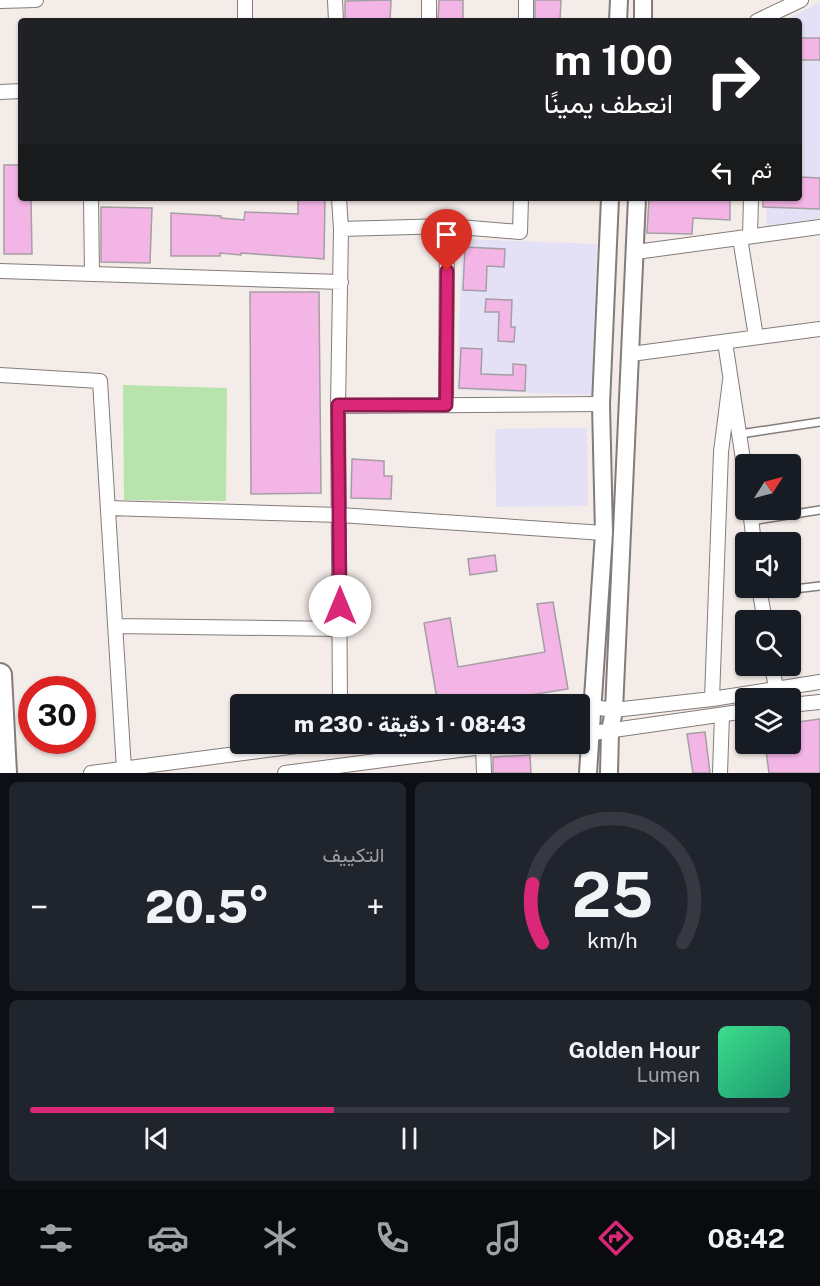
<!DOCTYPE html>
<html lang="ar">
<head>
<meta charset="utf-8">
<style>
  :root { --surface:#171b24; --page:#20242c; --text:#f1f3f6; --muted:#9ea1a6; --line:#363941; --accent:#db2777 }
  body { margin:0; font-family:"Public Sans",Vazirmatn,sans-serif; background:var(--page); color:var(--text); direction:rtl; height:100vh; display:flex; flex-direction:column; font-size:22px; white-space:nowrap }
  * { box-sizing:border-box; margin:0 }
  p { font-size:20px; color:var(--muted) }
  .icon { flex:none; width:33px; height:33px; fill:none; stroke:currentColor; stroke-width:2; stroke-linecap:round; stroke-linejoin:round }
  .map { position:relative; height:773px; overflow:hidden; direction:ltr }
  .side { display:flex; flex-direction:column; gap:9px; padding:9px; background:#0d0f14; flex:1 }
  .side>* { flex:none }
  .banner { position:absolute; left:18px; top:18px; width:784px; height:183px; border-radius:6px; box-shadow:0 2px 4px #0004; direction:rtl; background:#202124; color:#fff; overflow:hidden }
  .needle { width:39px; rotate:54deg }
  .fabs { position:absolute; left:735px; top:454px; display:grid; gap:12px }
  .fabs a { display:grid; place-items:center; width:66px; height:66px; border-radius:6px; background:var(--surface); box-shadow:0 2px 4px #0004; font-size:30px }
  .speed { position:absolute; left:18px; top:676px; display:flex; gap:12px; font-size:30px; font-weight:700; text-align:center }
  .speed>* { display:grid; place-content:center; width:78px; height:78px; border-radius:50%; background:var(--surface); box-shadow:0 2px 4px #0004; line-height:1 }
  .speed .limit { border:9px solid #d22; background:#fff; color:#111 }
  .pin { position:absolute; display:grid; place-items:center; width:51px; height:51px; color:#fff; margin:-62px -26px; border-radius:50% 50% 50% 0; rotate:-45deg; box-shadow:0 0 6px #0007 }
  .pin .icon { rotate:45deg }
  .me { position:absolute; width:66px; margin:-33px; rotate:0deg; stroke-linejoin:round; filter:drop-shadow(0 0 4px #0008) }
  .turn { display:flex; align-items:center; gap:21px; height:126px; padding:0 30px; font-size:27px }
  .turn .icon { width:78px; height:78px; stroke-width:2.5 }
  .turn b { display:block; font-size:42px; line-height:51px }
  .then { display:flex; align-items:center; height:57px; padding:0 30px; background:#0003; gap:12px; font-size:22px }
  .big { font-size:45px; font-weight:800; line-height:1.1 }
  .side .tile { flex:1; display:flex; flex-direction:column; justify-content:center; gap:9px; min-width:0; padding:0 21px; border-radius:9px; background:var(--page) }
  .side .dial { align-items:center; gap:0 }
  .dial svg { height:156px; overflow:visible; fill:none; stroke:var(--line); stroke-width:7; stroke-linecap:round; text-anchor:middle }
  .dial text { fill:var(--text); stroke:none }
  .song { display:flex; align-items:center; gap:18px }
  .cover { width:72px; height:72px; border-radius:9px; background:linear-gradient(135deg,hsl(150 70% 55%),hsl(160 70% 35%)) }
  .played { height:6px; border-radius:3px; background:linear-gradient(90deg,var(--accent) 40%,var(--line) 40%) }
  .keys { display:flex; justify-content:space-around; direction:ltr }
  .heat { display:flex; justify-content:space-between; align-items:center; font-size:33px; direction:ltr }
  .side .tiles { flex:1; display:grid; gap:9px; grid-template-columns:1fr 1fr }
  .tile:last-child { grid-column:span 2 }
  .trip { position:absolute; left:230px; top:694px; width:360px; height:60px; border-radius:6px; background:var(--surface); box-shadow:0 2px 4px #0004; font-weight:800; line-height:60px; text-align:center; direction:rtl }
  .tabs { display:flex; height:96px; justify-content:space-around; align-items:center; background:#090b0e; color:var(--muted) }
  .tabs .icon { width:42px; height:42px }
  .tabs .selected { color:var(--accent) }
  .tabs b { font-size:27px; color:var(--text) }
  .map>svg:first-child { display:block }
  .education { fill:#e4e1f7 }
  .green { fill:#b7e3ad }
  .building { fill:#f3b4e6; stroke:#a59ea3; stroke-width:1.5 }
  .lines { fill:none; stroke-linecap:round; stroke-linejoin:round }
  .service-casing { stroke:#837c78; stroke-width:10 }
  .minor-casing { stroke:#837c78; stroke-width:16 }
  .tertiary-casing { stroke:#837c78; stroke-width:20 }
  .trunk-casing { stroke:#837c78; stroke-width:26 }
  .service { stroke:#fff; stroke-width:7 }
  .minor { stroke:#fff; stroke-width:14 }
  .tertiary { stroke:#fff; stroke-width:16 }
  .trunk { stroke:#fff; stroke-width:22 }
  .route-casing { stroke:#8e194d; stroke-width:15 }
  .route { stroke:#db2777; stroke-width:10 }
</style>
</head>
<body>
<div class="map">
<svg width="820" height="773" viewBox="0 0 820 773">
  <rect width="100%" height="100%" fill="#f4ece8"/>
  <path class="education" d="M820 2V218L766 227 767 198H800V21H784Z
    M462 239 597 244 592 395 457 390Z
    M587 428 588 506 496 507 495 429Z"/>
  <path class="green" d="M123 385 227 388 226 501 124 500Z"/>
  <path class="building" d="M391 0 390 21H345V1Z
    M439 0H463V21H438Z
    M535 0H561L560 21H535Z
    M800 38H820V60H800Z
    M4 165H21V198H31L32 254H4Z
    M800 177 820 178V209L763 207V198H800Z
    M298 198H325L324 259 241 253V255L220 253V256H171V213L221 216V218L244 220 245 212 298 214Z
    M649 198H730V220L693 218 692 234 647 233Z
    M101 207 152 208 150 263 101 262Z
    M465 247 505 249 504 267 487 266 486 291 463 290Z
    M250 292H319L321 493 251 494Z
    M486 299 512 300 511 327H515L514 342 498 341 499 312H485Z
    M461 348 482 349 481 374 513 375V364L526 365 525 391 459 388Z
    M352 459 384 461V476H392L391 499 351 498Z
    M495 555 497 571 470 575 468 559Z
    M553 602 568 689 469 705H438L424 623 450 618 458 667 545 652 537 604Z
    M820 719V773H769L765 744H790V723Z
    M705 732 710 773H693L687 734Z
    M530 755 531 773H493V757Z"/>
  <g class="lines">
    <g class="service-casing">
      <path id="service" d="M740 434 820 422
        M751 521 820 510
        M760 593 820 586"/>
    </g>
    <g class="minor-casing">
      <path id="minor" d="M335 0 336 21
        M0 1 36 0
        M245 21V0
        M429 21V0
        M526 21V0
        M757 21 801 0
        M0 92 21 91
        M91 198 92 273
        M339 198 341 229 338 406 340 705
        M341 229 447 226 520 232 521 198
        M750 236 751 198
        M740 238 756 337
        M636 252 820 227
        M0 271 341 282
        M725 342 746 479
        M631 354 820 329
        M0 375 100 381 124 769
        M446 405 447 226
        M338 406 601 404
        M108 508 340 515 604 533
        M750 510 754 543
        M759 588 765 621
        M116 626 340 629
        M772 666 776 688
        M712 699 721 452 730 381
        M790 705 820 702
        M579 709 593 707 614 710 712 699 820 682
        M579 735 746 711
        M483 747 484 773
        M91 773 312 744
        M285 773 505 744
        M720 773 722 715"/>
    </g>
    <g class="tertiary-casing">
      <path id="tertiary" d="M618 21 619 0
        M643 21V0
        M588 773 604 533 601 404 610 198
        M609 773 610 732 614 710 637 198"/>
    </g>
    <g class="trunk-casing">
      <path id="trunk" d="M0 675 5 773"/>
    </g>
    <use href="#service" class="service"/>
    <use href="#minor" class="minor"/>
    <use href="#tertiary" class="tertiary"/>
    <use href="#trunk" class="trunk"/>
  </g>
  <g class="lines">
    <g class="route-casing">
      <path id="route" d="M340 606 338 405H446L447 271"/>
    </g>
    <use href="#route" class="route"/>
  </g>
</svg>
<div class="fabs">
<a><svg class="needle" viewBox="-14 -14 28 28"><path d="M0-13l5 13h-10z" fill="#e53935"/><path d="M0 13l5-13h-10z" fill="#9ea1a6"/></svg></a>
<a><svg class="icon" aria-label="sound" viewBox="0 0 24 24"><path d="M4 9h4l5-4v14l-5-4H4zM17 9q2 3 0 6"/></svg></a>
<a><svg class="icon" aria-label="search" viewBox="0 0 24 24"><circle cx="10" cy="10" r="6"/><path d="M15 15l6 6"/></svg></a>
<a><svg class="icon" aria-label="layers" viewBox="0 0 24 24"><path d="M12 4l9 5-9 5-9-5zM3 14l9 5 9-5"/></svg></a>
</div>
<div class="speed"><div class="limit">30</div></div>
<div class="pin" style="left:447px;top:271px;background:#d93025"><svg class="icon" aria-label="arrive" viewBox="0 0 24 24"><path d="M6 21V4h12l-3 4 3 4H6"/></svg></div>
<svg class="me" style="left:340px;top:606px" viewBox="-20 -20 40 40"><circle r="19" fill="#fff"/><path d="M0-13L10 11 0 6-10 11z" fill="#db2777"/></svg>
<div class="trip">08:43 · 1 دقيقة · 230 m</div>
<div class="banner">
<div class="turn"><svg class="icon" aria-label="right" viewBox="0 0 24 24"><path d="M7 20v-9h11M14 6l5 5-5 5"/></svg><div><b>100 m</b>انعطف يمينًا</div></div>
<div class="then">ثم<svg class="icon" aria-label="left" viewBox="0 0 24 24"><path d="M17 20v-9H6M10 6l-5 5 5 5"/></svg></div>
</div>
</div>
<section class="side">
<div class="tiles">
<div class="tile dial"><svg viewBox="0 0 100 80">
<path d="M14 69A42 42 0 1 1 86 69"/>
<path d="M14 69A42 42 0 0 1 9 39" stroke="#db2777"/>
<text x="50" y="56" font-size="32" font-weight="700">25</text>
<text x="50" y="72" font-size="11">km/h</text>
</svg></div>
<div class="tile"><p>التكييف</p>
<div class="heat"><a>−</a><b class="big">20.5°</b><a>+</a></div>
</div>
<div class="tile">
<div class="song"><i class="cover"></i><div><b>Golden Hour</b><p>Lumen</p></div></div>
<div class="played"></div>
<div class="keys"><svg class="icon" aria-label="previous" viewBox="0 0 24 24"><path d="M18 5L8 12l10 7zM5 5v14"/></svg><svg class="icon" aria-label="pause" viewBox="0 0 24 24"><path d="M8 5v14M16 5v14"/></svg><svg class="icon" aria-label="next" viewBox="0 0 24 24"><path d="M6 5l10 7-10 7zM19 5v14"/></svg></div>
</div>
</div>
</section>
<nav class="tabs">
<b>08:42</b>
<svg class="icon selected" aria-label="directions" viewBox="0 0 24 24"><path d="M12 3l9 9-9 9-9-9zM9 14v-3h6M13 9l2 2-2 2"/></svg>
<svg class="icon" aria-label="music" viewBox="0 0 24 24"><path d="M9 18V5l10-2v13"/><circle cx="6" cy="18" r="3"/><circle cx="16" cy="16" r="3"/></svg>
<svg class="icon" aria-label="phone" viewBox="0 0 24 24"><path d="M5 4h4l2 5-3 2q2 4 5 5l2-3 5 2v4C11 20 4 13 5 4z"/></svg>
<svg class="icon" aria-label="climate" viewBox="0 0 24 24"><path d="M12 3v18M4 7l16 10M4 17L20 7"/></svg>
<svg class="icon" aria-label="car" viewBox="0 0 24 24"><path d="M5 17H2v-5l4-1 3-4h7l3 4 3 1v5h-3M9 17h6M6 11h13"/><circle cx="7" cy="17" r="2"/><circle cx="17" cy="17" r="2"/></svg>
<svg class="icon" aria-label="filters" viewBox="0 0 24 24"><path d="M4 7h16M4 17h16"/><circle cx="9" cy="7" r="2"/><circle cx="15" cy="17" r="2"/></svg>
</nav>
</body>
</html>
